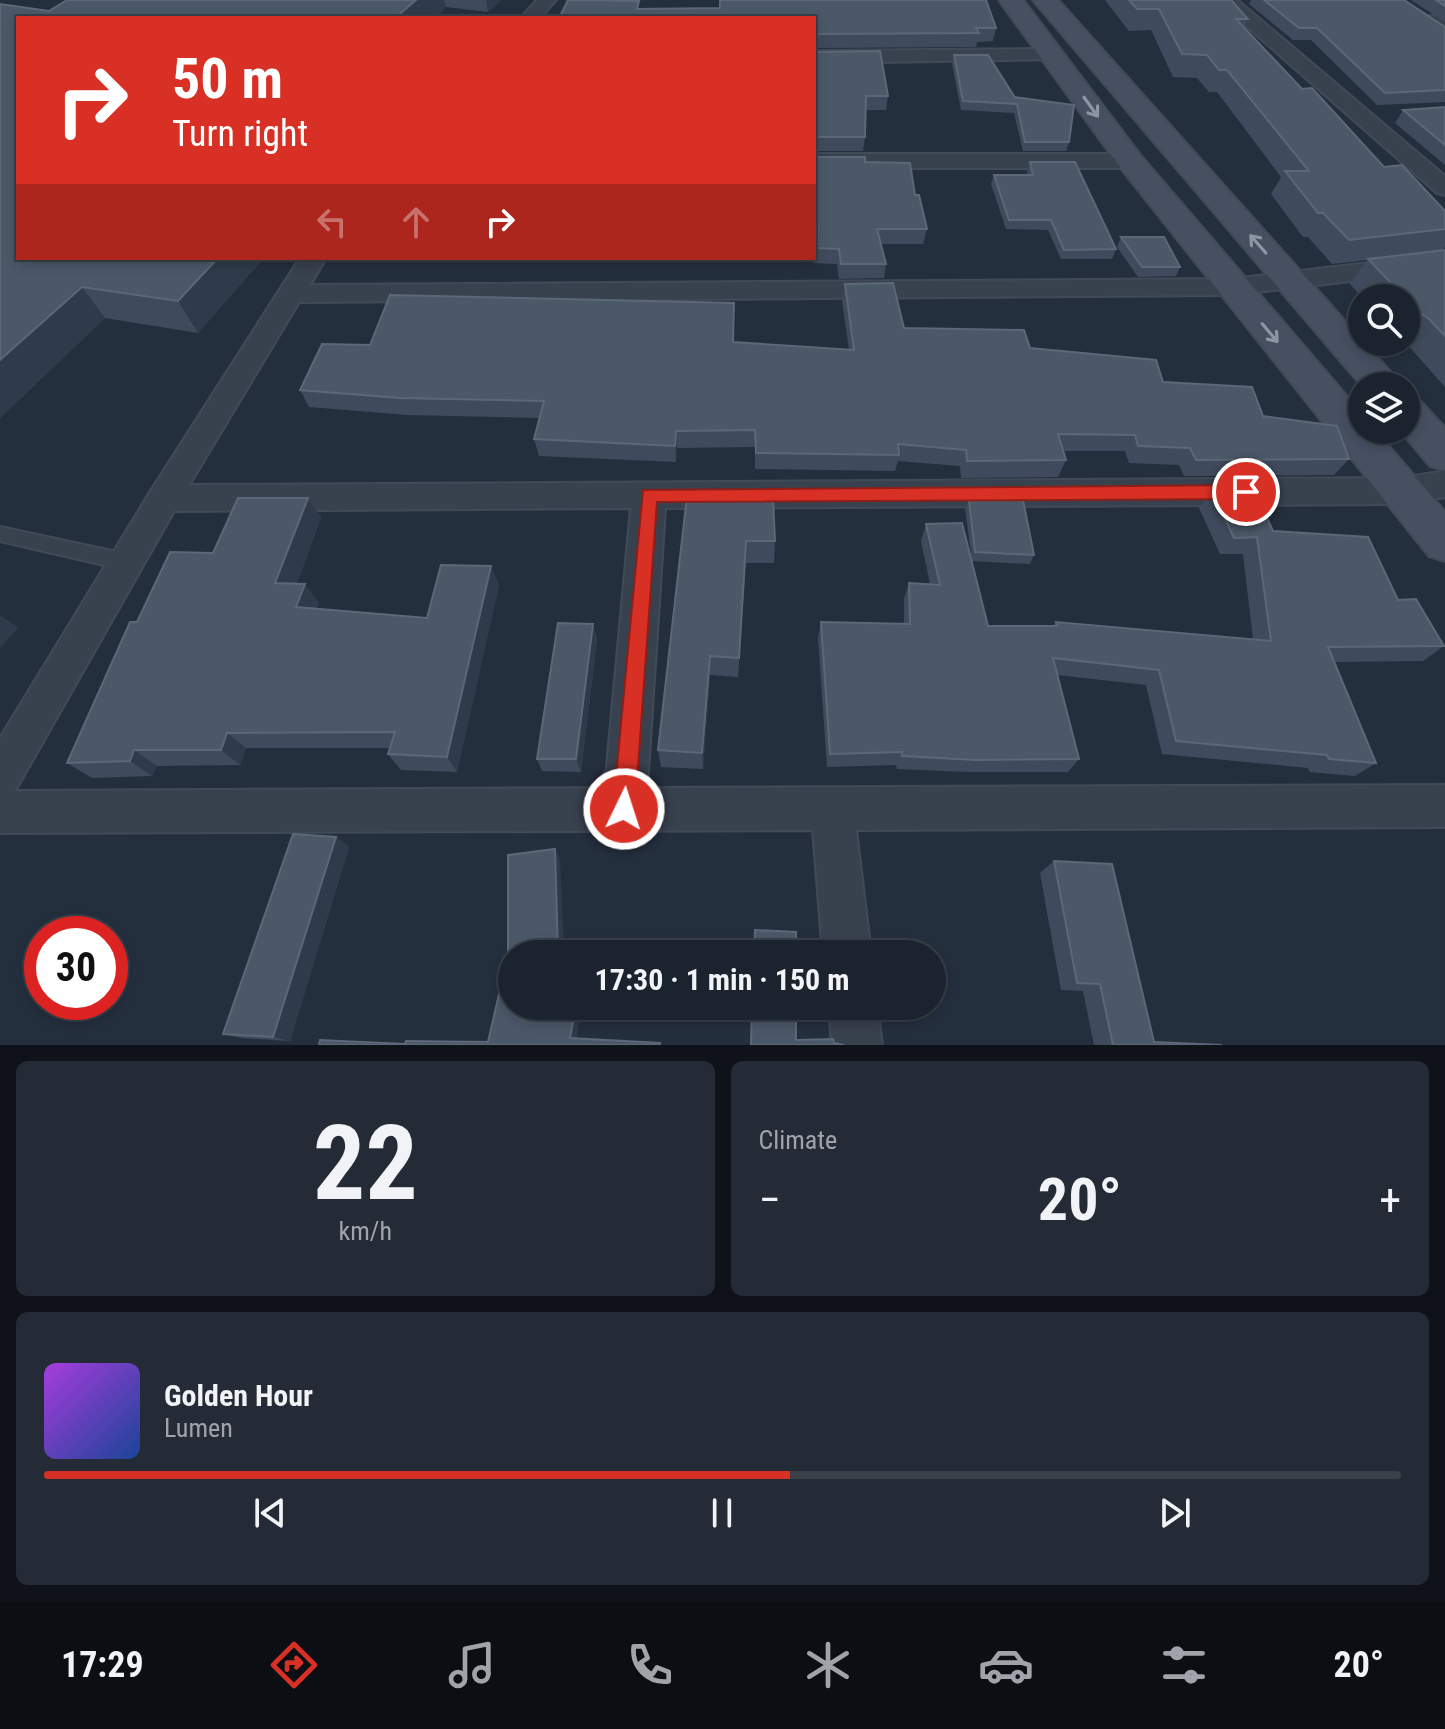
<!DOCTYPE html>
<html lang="en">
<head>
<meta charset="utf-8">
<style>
  :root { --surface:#1b232e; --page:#242b36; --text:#f1f3f6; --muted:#a0a4aa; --line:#39404a; --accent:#d93025 }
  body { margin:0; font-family:"Roboto Condensed",sans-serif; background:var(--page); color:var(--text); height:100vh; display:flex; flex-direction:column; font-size:30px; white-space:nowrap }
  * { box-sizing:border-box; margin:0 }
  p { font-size:26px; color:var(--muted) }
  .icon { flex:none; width:44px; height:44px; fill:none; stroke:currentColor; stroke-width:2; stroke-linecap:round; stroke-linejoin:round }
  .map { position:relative; height:1045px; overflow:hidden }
  .panel { display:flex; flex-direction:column; gap:16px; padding:16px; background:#0f1319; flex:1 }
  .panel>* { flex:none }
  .banner { position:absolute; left:16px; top:16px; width:800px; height:244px; border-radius:0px; box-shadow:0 4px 12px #0003,0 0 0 2px var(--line); background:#d93025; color:#fff; overflow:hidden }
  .fabs { position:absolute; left:1348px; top:284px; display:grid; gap:16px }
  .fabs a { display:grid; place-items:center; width:72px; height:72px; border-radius:50%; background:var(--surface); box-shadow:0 4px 12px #0003,0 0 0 2px var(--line); font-size:40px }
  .speed { position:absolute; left:24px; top:916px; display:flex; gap:16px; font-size:40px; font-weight:700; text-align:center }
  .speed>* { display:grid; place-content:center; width:104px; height:104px; border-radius:50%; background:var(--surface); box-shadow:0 4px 12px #0003,0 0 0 2px var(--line); line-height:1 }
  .speed .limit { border:12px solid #d22; background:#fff; color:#111 }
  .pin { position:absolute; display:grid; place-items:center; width:68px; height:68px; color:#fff; margin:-34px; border:4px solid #fff; border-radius:50%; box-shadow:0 2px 8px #0007 }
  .me { position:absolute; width:88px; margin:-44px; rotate:4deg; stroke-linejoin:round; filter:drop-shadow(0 0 6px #0008) }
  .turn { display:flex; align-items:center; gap:28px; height:168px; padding:0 24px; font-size:36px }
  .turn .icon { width:104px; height:104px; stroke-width:2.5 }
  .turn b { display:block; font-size:56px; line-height:68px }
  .lanes { display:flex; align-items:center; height:76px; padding:0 24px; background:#0003; justify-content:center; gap:40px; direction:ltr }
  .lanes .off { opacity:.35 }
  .big { font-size:60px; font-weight:700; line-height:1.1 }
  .panel .card { flex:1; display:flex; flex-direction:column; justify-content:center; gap:12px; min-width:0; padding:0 28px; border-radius:12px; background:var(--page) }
  .panel .dial { align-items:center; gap:0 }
  .dial b { font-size:104px; line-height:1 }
  .song { display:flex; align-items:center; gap:24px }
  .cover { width:96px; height:96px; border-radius:12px; background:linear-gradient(135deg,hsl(280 70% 55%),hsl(220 70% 35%)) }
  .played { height:8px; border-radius:4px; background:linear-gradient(90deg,var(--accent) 55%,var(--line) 55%) }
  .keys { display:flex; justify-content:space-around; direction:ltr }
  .heat { display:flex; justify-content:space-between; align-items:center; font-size:44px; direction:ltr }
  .panel .tiles { flex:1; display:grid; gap:16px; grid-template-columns:1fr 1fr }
  .card:last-child { grid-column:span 2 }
  .trip { position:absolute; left:498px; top:940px; width:448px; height:80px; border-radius:40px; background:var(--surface); box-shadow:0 4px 12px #0003,0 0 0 2px var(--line); font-weight:700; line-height:80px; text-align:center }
  .menu { display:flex; height:128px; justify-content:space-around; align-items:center; background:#0b0e12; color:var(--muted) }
  .menu .icon { width:56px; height:56px }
  .menu .on { color:var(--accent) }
  .menu b { font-size:36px; color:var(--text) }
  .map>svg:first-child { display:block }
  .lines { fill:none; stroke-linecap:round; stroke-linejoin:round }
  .lane-casing { stroke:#414a57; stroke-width:4 }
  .street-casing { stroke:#414a57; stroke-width:4 }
  .secondary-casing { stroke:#414a57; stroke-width:4 }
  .lane { fill:#38414e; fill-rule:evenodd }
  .street { fill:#38414e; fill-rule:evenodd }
  .secondary { fill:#465061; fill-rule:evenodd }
  .wall { fill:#3f4b5c }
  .shaded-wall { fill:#2f3b4b }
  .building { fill:#4b5868; stroke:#5c6777; stroke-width:2 }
  .oneway { stroke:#8e96a5 }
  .route { fill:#d93025; stroke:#8d1f18; stroke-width:2 }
</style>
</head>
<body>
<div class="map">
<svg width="1445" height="1045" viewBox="0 0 1445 1045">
  <rect width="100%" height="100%" fill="#242f3e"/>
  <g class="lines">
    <g class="lane-casing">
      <path id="lane" d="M0 527 126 554 133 557 135 562 133 567 126 570 0 541Z"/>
    </g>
    <g class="street-casing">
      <path id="street" d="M537 0H556L540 18H521Z
        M1217 0H1237L1445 176V195L1437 193Z
        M1445 14V26L1426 28 1417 22 1419 18Z
        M1053 49 1060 51 1063 55 1060 59 814 63V51Z
        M814 154H1130L1138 156 1141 161 1138 166 1130 168H814Z
        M1445 254V270L1232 295 299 302 189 485 1403 478 1445 471V497L1403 504 665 508 647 788 1445 785V827L856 830 871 954H823L813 830 0 833V738L152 489 300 258H326L310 285 1232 279ZM631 508 605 788 15 791 174 511Z
        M829 1006H877L882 1045H832Z"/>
    </g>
    <g class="secondary-casing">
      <path id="secondary" d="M999 0H1023L1140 155 1362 414V430H1375L1445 512V561L1429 556 1120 167Z
        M1033 0H1058L1403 386H1362Z
        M1406 397 1420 401 1445 428V470L1430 466 1400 430H1406Z"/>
    </g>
    <use href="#lane" class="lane"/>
    <use href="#street" class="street"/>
    <use href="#secondary" class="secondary"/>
  </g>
  <path class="wall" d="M67 0H501L488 12 446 7 435 18H18V258H264L198 333 105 318 0 418V4L49 11Z
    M1105 0H1231L1248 19 1244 28 1302 89 1384 167 1445 211V247L1443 250H1445V387L1405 342H1406V298H1362V329L1346 314 1360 295 1350 284 1367 260 1332 264 1308 237H1303L1271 194 1281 177 1217 92H1209L1197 78 1173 77 1151 30 1129 31Z
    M1251 0H1404L1445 27V102L1377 105 1311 40H1293L1249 4Z
    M1411 0H1445V22Z
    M627 1 639 9 996 28 993 41 977 42 976 47 814 48 815 52 888 96 886 110H866L865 137 863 151H814L559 18Z
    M954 55 1015 98 1069 142 1066 151H1023L1014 113 961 110 952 64Z
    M1445 107V165L1395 123 1403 110Z
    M814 155 815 157 865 162 915 195 927 229 923 244H881L886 264 884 278 839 279 837 264 814 263 816 242H814Z
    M1030 162 1116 249 1112 259H1061L1048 230 1006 229 991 184 994 175H1028L1027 171Z
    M1121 237 1180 267 1176 276 1138 277 1117 247Z
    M845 284 904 328 1030 348 1163 382 1263 416 1349 459 1334 475 1184 476 1179 465 1129 463 1125 451H1063L1066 460 1058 477 961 478 960 466 898 461 895 471 755 469V447L677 448 676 462 539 456 534 439 540 418 407 415 309 407 300 390 370 345 849 349 842 301Z
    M1212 491 1273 531 1398 600 1444 646 1423 661 1334 662 1376 763 1355 776 1310 772 1308 768 1162 754 1146 685 1057 675 1079 759 1068 772H968L897 769 896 765 827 767 818 638 821 622 904 624V599L909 583 930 584 921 541 926 524 972 560 965 509 969 501 1034 555 1030 564 972 561 988 626H1053L1056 622 1253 639 1243 554H1220L1199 508Z
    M687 496 775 541 774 563H746L738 677 710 675 703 769 661 767 658 750Z
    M308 498 321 518 297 583 319 603 316 609 427 618 499 585 457 772 401 770 388 754 390 748H246L240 765 157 766 152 776 92 778 67 763 213 553Z
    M593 624 597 639 581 772 542 771 537 759Z
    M336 837 349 847 290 1041 241 1038 223 1034Z
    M1054 861 1154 1042 1222 1045H1094L1083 991 1061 990 1040 873Z"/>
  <path class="shaded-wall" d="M416 0H444L446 7 435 18H395Z
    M486 0H501L488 12Z
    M218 258H264L198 333 178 301Z
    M82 287 105 318 0 418V360Z
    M1419 313 1406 329V316Z
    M676 431 677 448 676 462 675 446Z
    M308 498 321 518 290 602 275 583Z
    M491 566 499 585 457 772 447 757Z
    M305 584 319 603 311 626 296 607Z
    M0 615 18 628 0 648Z
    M593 624 597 639 581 772 576 759Z
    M710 656V675L703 769 702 753Z
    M227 733 246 748 240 765 221 750Z
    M134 750 157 766 152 776 130 761Z
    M336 837 349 847 290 1041 273 1037Z
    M555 849 560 859 564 954H558Z
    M576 1006H582L576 1042 570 1038Z"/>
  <path class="building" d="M67 0H416L395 18H18V258H218L178 301 82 287 0 360V4L49 11Z
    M568 0 639 1 637 9 720 8V0H986L996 28H976L979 33 815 34 814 36V18H559Z
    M1129 0H1231L1248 19H1236L1302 89 1312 88 1384 167 1402 165 1445 211V229L1349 240 1323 213H1318L1285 171H1309L1227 70H1219L1207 55 1182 54 1159 9H1137Z
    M1264 0H1404L1445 27V90L1385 93 1317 28H1299Z
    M1436 0H1445V6Z
    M814 47 815 52 880 51 888 96H866L865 137H815L814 138Z
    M954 55H988L1016 99 1015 97 1074 105 1069 142H1025L1017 104 963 101Z
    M1445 107V145L1403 110Z
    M814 155 815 157H865V162L910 163 915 195H919L927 229H877L886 264H841L839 249 816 248 818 227H814Z
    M1030 162H1075L1116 249 1064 250 1051 220H1009L994 175H1033Z
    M1121 237H1164L1180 267H1142Z
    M1445 250V336L1428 318 1419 313 1406 316V298H1375L1365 288 1392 284 1368 259Z
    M893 283 904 328 1024 330 1030 348 1156 360 1163 382 1252 387 1263 416 1337 426 1349 459 1196 460 1190 448 1138 446 1135 435 1058 434 1066 460 967 461 966 450 898 444 899 455 756 453 755 430 676 431 675 446 534 439 544 401 400 398 300 390 322 344 370 345 390 295 734 303 733 342 854 350 845 284Z
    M1212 491H1255L1273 531 1368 537 1398 600 1416 599 1444 646 1328 647 1376 763 1329 759 1327 755 1176 741 1159 670 1053 658 1079 759 976 760 902 756V752L830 754 821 622 910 624 909 583 940 585 926 524 962 523 988 626H1057L1056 622 1271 641 1257 537 1234 538Z
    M687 496 773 499 775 541H746L739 658 710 656 702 753 658 750Z
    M238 498H308L275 583 305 584 296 607 427 618 441 565 491 566 447 757 388 754 395 732 227 733 221 750H134L130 761 67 763 130 622H137L170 552 213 553Z
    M1023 500 1034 555 975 552 969 501Z
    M558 623 593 624 576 759H537Z
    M293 834 336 837 273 1037 223 1034Z
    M555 849 558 954H512V1006H576L570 1038 660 1043V1045H319L320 1040 405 1044 406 1041 488 1042 508 955V855Z
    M1054 861 1112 864 1154 1042 1222 1045H1113L1100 984 1077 983Z
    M755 930 796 932V954H754Z
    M752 1006H796V1040L833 1039 834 1043 844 1045H751Z"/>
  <defs><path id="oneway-shaft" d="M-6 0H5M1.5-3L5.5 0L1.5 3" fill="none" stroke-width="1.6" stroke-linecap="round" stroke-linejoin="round" transform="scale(2)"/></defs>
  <g class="oneway">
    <use href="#oneway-shaft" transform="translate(1091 107) rotate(54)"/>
    <use href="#oneway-shaft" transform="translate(1258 244) rotate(-131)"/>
    <use href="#oneway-shaft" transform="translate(1270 333) rotate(50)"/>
  </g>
  <path class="route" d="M1246 485 1254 492 1246 499 657 502 635 809 632 817 624 821 616 817 613 809 643 490Z"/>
</svg>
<div class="fabs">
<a><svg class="icon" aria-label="search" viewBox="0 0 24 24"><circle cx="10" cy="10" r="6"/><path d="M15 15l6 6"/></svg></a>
<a><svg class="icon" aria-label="layers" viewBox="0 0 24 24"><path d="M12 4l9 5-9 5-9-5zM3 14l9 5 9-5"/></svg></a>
</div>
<div class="speed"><div class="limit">30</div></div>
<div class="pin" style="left:1246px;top:492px;background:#d93025"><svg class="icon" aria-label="arrive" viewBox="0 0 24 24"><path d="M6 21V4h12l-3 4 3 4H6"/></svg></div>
<svg class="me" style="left:624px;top:809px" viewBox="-20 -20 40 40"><circle r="17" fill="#d93025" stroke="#fff" stroke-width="3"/><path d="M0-11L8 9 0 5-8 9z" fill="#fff"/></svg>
<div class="trip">17:30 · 1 min · 150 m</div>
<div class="banner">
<div class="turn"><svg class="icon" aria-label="right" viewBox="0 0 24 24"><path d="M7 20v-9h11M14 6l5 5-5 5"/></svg><div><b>50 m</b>Turn right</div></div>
<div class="lanes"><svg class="icon off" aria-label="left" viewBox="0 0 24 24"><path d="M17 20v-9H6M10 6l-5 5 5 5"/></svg><svg class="icon off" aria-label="ahead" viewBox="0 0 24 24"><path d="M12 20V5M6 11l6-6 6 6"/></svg><svg class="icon" aria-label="right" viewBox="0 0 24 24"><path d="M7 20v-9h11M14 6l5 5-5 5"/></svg></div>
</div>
</div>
<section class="panel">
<div class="tiles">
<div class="card dial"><b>22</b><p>km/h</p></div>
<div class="card"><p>Climate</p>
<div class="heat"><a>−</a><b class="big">20°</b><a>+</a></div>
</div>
<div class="card">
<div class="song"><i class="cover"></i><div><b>Golden Hour</b><p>Lumen</p></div></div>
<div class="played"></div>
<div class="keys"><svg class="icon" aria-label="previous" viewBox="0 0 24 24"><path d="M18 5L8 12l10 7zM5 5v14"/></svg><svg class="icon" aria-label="pause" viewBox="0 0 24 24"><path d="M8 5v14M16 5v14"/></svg><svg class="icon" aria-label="next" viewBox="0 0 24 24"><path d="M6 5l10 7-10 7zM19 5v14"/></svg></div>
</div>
</div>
</section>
<nav class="menu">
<b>17:29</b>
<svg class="icon on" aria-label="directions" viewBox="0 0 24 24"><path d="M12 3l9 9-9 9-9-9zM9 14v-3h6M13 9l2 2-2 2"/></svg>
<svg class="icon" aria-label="music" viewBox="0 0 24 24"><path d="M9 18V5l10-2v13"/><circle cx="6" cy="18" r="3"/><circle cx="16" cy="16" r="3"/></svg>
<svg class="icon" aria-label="phone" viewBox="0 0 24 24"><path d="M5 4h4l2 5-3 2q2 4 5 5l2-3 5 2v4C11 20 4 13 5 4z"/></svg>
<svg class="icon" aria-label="climate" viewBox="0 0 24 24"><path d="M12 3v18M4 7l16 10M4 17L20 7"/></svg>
<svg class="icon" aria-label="car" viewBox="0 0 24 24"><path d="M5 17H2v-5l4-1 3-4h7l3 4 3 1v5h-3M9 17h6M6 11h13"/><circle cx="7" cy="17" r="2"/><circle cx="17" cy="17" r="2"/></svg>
<svg class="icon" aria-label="filters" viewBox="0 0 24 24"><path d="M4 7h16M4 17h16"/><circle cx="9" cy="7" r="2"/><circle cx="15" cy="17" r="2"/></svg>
<b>20°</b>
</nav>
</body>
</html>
